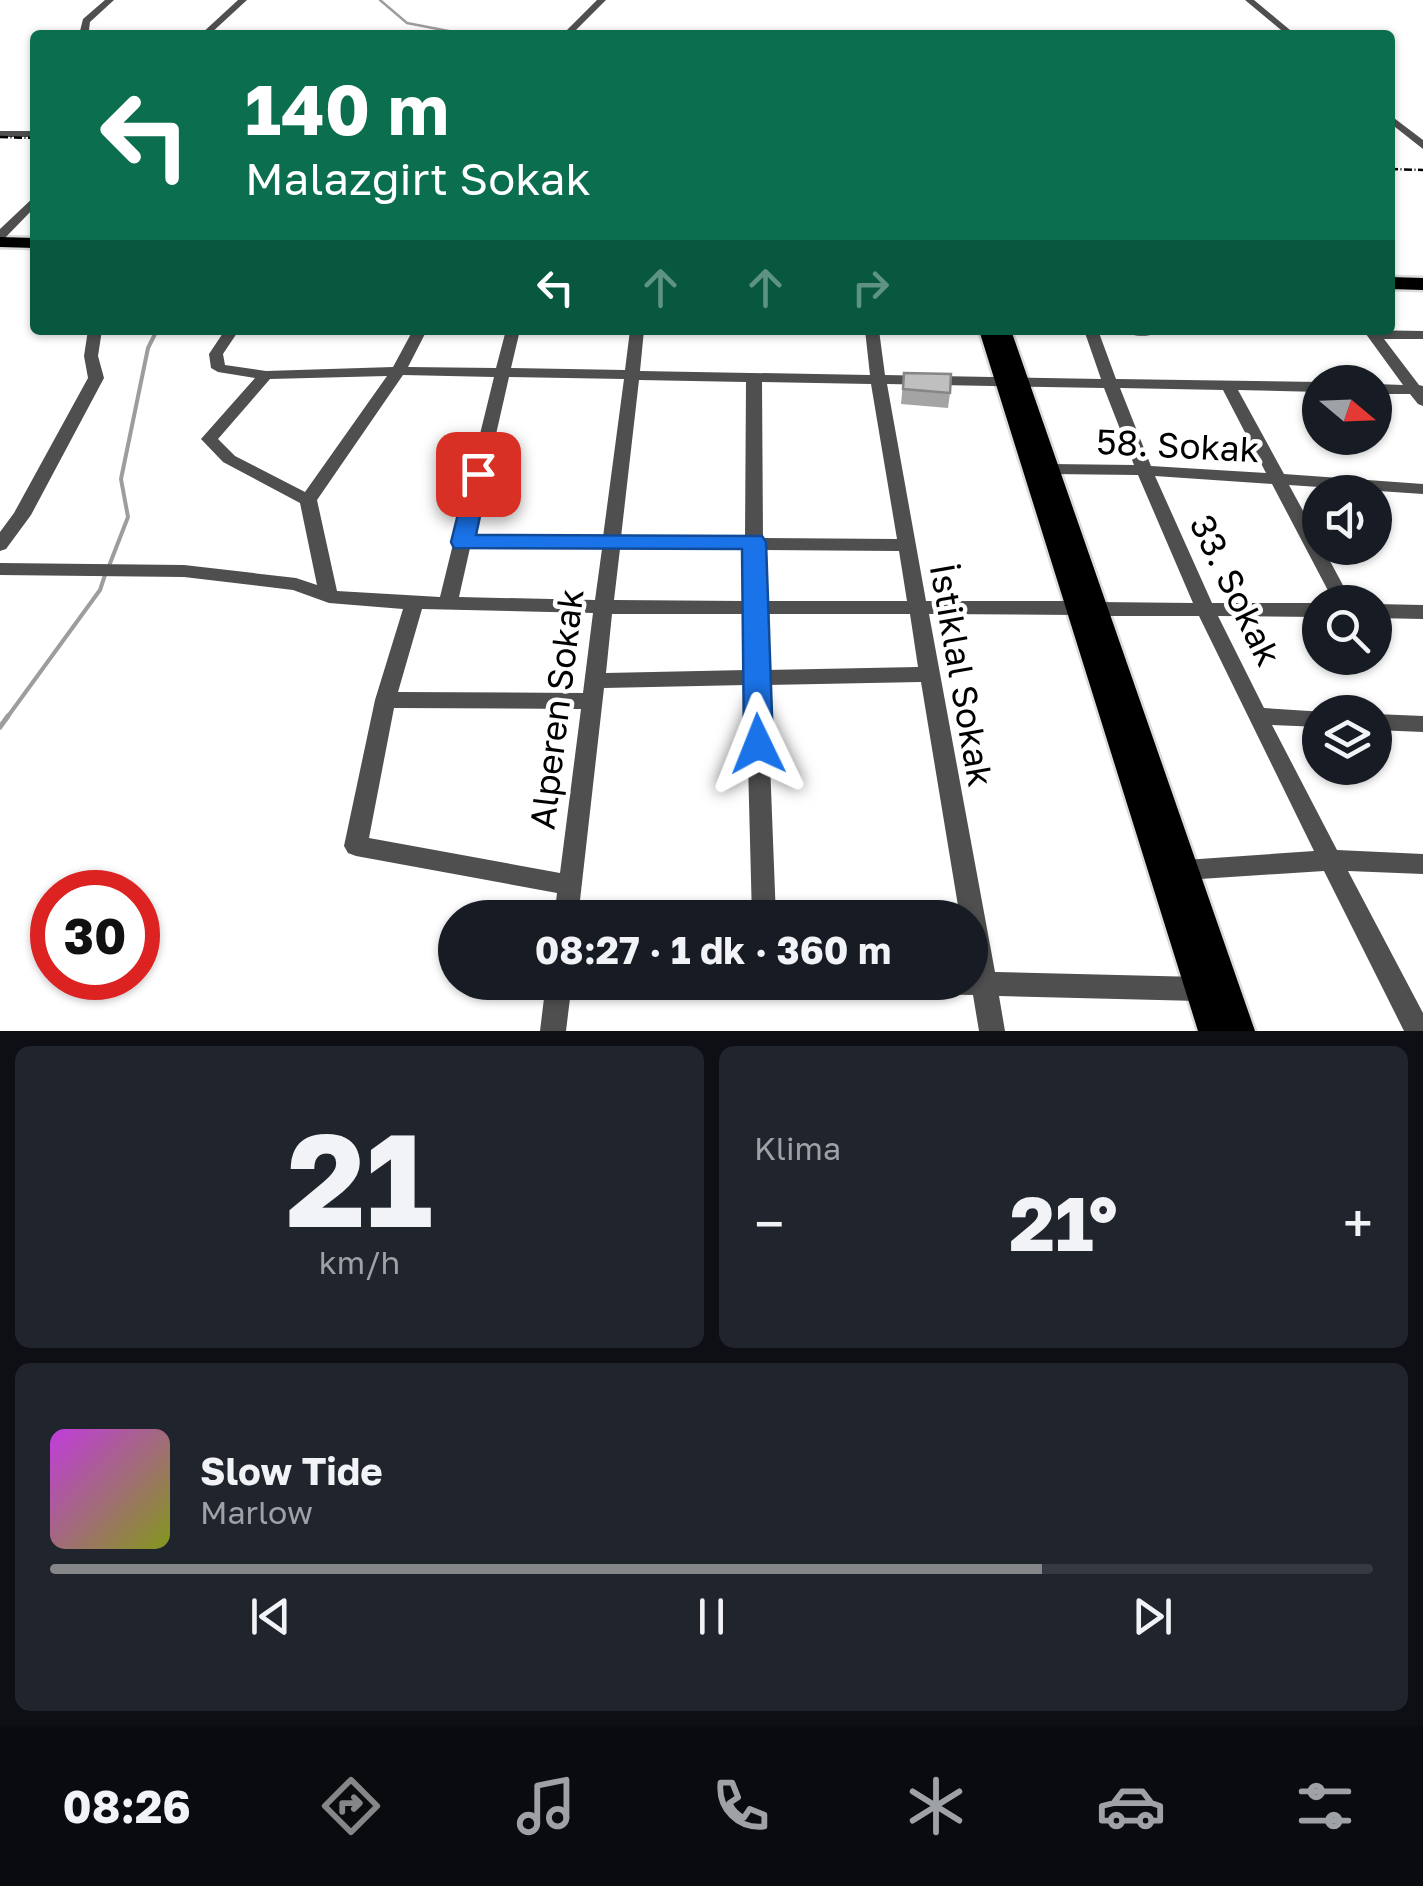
<!DOCTYPE html>
<html lang="tr">
<head>
<meta charset="utf-8">
<style>
  :root { --surface:#171b24; --page:#20242c; --text:#f1f3f6; --muted:#9ea1a6; --line:#363941; --accent:#858687 }
  body { margin:0; font-family:"Golos Text",sans-serif; background:var(--page); color:var(--text); height:100vh; display:flex; flex-direction:column; font-size:38px; white-space:nowrap }
  * { box-sizing:border-box; margin:0 }
  p { font-size:32px; color:var(--muted) }
  .icon { flex:none; width:55px; height:55px; fill:none; stroke:currentColor; stroke-width:2; stroke-linecap:round; stroke-linejoin:round }
  .map { position:relative; height:1031px; overflow:hidden }
  .panel { display:flex; flex-direction:column; gap:15px; padding:15px; background:#0d0f14; flex:1 }
  .panel>* { flex:none }
  .hud { position:absolute; left:30px; top:30px; width:1365px; height:305px; border-radius:10px; box-shadow:0 2px 8px #0004; background:#0b6e4f; color:#fff; overflow:hidden }
  .needle { width:65px; rotate:109deg }
  .tools { position:absolute; left:1302px; top:365px; display:grid; gap:20px }
  .tools a { display:grid; place-items:center; width:90px; height:90px; border-radius:50%; background:var(--surface); box-shadow:0 2px 8px #0004; font-size:50px }
  .speed { position:absolute; left:30px; top:870px; display:flex; gap:20px; font-size:50px; font-weight:700; text-align:center }
  .speed>* { display:grid; place-content:center; width:130px; height:130px; border-radius:50%; background:var(--surface); box-shadow:0 2px 8px #0004; line-height:1 }
  .speed .limit { border:15px solid #d22; background:#fff; color:#111 }
  .pin { position:absolute; display:grid; place-items:center; width:85px; height:85px; color:#fff; margin:-42px; border-radius:20px; box-shadow:0 5px 15px #0006 }
  .me { position:absolute; width:110px; margin:-55px; rotate:358deg; stroke-linejoin:round; filter:drop-shadow(0 0 8px #0008) }
  .turn { display:flex; align-items:center; gap:35px; height:210px; padding:0 50px; font-size:45px }
  .turn .icon { width:130px; height:130px; stroke-width:2.5 }
  .turn b { display:block; font-size:70px; line-height:85px }
  .lanes { display:flex; align-items:center; height:95px; padding:0 50px; background:#0003; justify-content:center; gap:50px; direction:ltr }
  .lanes .off { opacity:.35 }
  .big { font-size:75px; font-weight:700; line-height:1.1 }
  .panel .tile { flex:1; display:flex; flex-direction:column; justify-content:center; gap:15px; min-width:0; padding:0 35px; border-radius:15px; background:var(--page) }
  .panel .dial { align-items:center; gap:0 }
  .dial b { font-size:130px; line-height:1 }
  .song { display:flex; align-items:center; gap:30px }
  .cover { width:120px; height:120px; border-radius:15px; background:linear-gradient(135deg,hsl(290 70% 55%),hsl(70 70% 35%)) }
  .played { height:10px; border-radius:5px; background:linear-gradient(90deg,var(--accent) 75%,var(--line) 75%) }
  .keys { display:flex; justify-content:space-around; direction:ltr }
  .heat { display:flex; justify-content:space-between; align-items:center; font-size:55px; direction:ltr }
  .panel .tiles { flex:1; display:grid; gap:15px; grid-template-columns:1fr 1fr }
  .tile:last-child { grid-column:span 2 }
  .trip { position:absolute; left:438px; top:900px; width:550px; height:100px; border-radius:50px; background:var(--surface); box-shadow:0 2px 8px #0004; font-weight:700; line-height:100px; text-align:center }
  .menu { display:flex; height:160px; justify-content:space-around; align-items:center; background:#090b0e; color:var(--muted) }
  .menu .icon { width:70px; height:70px }
  .menu .selected { color:var(--accent) }
  .menu b { font-size:45px; color:var(--text) }
  .map>svg:first-child { display:block }
  .lines { fill:none; stroke-linecap:round; stroke-linejoin:round }
  .stream-far2 { stroke:#9d9d9d; stroke-width:2.5 }
  .stream-far1 { stroke:#9d9d9d; stroke-width:4 }
  .stream { stroke:#9d9d9d; stroke-width:5 }
  .major-casing { stroke:#dbdbdb; stroke-width:5 }
  .highway-casing { stroke:#dbdbdb; stroke-width:5 }
  .minor { fill:#4f4f4f; fill-rule:evenodd }
  .major { fill:#000; fill-rule:evenodd }
  .highway { fill:#000; fill-rule:evenodd }
  .rail { stroke:#000; stroke-width:2.5; stroke-dasharray:8 2.5 1 2.5; stroke-linecap:butt }
  .wall { fill:#a4a4a4 }
  .building { fill:#bfbfbf; stroke:#868686; stroke-width:2.5 }
  .route { fill:#1a73e8; stroke:#114b97; stroke-width:2.5 }
  .labels { text-anchor:middle; dominant-baseline:central; stroke-width:9; stroke-linejoin:round; paint-order:stroke }
  .street-label { font-size:35px; fill:#000; stroke:#fff }
</style>
</head>
<body>
<div class="map">
<svg width="1423" height="1031" viewBox="0 0 1423 1031">
  <rect width="100%" height="100%" fill="#fff"/>
  <g class="lines">
    <path class="stream-far2" d="M380 0 407 23 469 35"/>
    <path class="stream-far1" d="M109 566 128 517 121 479 148 348 157 330
      M6 719 100 590 105 575"/>
    <path class="stream" d="M0 727 8 716"/>
    <g class="major-casing">
      <path id="major" d="M979 330H1011L1255 1031H1198Z"/>
    </g>
    <g class="highway-casing">
      <path id="highway" d="M0 237 35 238V248L0 247Z
        M1390 277 1423 278V290L1390 289Z"/>
    </g>
    <path class="minor" d="M105 0H114L90 22 89 30 94 35H84L80 31 83 19Z
      M238 0H247L209 35H200Z
      M597 0H606L571 35H562Z
      M1245 0H1254L1296 35H1287Z
      M1390 115 1423 140V149L1390 123Z
      M0 131H35V137H0Z
      M35 196V207L5 238H0V229Z
      M88 330H102L98 356 104 378 31 515 6 549 0 551V532L14 513 88 378 84 356Z
      M225 330H239L223 354 225 365 266 371 393 367 413 330H427L408 367 496 368 506 330H520L511 368 625 370 630 330H644L640 371 870 375 865 330H879L885 375 1101 379 1084 330H1098L1116 379 1320 382V392L1238 390 1284 474 1423 484V494L1289 485 1320 542V548H1323L1352 602H1334L1272 484 1155 476 1212 603H1320V617L1218 616 1264 708 1325 712H1320V727L1272 725 1337 850 1423 854V874L1348 871 1423 1013V1031H1404L1324 871 1185 880 1177 877 1173 870 1177 863 1185 860 1314 851 1199 616H1098L1091 614 1088 609 1091 604 1098 602 1193 603 1138 475 1050 474 1042 469 1050 464 1134 465 1104 388 887 384 926 601H1077L1084 603 1087 608 1084 613 1077 615 929 614 995 972 1199 977 1208 980 1212 989 1208 998 1199 1001 999 996 1005 1031H979L973 995 920 994 911 991 907 982H970V918H960L921 682 767 685 776 918H752L746 685 604 688 578 918H554L557 893 356 856 348 853 344 846 375 700 403 609 329 603 293 590 184 577 0 575V563L184 565 296 578 317 585 300 503 223 462 201 439 255 378 218 372 211 368 209 354ZM403 375 494 377 440 597 337 591 317 500ZM387 376 305 492 235 456 218 439 270 379ZM509 377 624 379 603 537 473 536ZM639 380 746 382 745 538 621 537ZM762 382 871 384 897 539 763 538ZM1120 388 1223 390 1266 473 1151 466ZM470 548 602 549 595 600 459 597ZM620 549 745 550 744 601 614 600ZM763 550 899 551 907 601H764ZM422 609 593 613 583 693 398 692ZM612 614H745L746 670 606 673ZM764 614H910L918 667 766 670ZM394 708 581 709 560 873 369 838Z
      M1122 330H1159L1160 331C1152 338 1130 337 1122 330Z
      M1363 330 1423 331V339H1384L1419 385 1423 386V406L1418 404 1410 394H1375V384L1403 385Z
      M1375 604 1423 605V619L1375 618Z
      M1375 714 1423 716V732L1375 730Z
      M546 982H572L566 1031H540Z"/>
    <use href="#major" class="major"/>
    <use href="#highway" class="highway"/>
    <path class="rail" d="M0 137 35 138
      M1390 169 1423 170"/>
  </g>
  <path class="wall" d="M904 373 950 393 948 408 901 404Z"/>
  <path class="building" d="M904 373 951 374 950 393 903 389Z"/>
  <path class="route" d="M478 467 489 474 476 535 762 536 766 542 773 744 768 752 758 755 749 752 744 744 742 549 454 548 451 542 468 474Z"/>
  <g class="labels">
    <g class="street-label">
      <text transform="translate(1178 445) rotate(3)">58. Sokak</text>
      <text transform="translate(1236 590) rotate(64)">33. Sokak</text>
      <text transform="translate(962 675) rotate(80)">İstiklal Sokak</text>
      <text transform="translate(556 709) rotate(-83)">Alperen Sokak</text>
    </g>
  </g>
</svg>
<div class="tools">
<a><svg class="needle" viewBox="-14 -14 28 28"><path d="M0-13l5 13h-10z" fill="#e53935"/><path d="M0 13l5-13h-10z" fill="#9ea1a6"/></svg></a>
<a><svg class="icon" aria-label="sound" viewBox="0 0 24 24"><path d="M4 9h4l5-4v14l-5-4H4zM17 9q2 3 0 6"/></svg></a>
<a><svg class="icon" aria-label="search" viewBox="0 0 24 24"><circle cx="10" cy="10" r="6"/><path d="M15 15l6 6"/></svg></a>
<a><svg class="icon" aria-label="layers" viewBox="0 0 24 24"><path d="M12 4l9 5-9 5-9-5zM3 14l9 5 9-5"/></svg></a>
</div>
<div class="speed"><div class="limit">30</div></div>
<div class="pin" style="left:478px;top:474px;background:#d93025"><svg class="icon" aria-label="arrive" viewBox="0 0 24 24"><path d="M6 21V4h12l-3 4 3 4H6"/></svg></div>
<svg class="me" style="left:758px;top:744px" viewBox="-20 -20 40 40"><path d="M0-17L14 15 0 8-14 15z" fill="#1a73e8" stroke="#fff" stroke-width="4"/></svg>
<div class="trip">08:27 · 1 dk · 360 m</div>
<div class="hud">
<div class="turn"><svg class="icon" aria-label="left" viewBox="0 0 24 24"><path d="M17 20v-9H6M10 6l-5 5 5 5"/></svg><div><b>140 m</b>Malazgirt Sokak</div></div>
<div class="lanes"><svg class="icon" aria-label="left" viewBox="0 0 24 24"><path d="M17 20v-9H6M10 6l-5 5 5 5"/></svg><svg class="icon off" aria-label="ahead" viewBox="0 0 24 24"><path d="M12 20V5M6 11l6-6 6 6"/></svg><svg class="icon off" aria-label="ahead" viewBox="0 0 24 24"><path d="M12 20V5M6 11l6-6 6 6"/></svg><svg class="icon off" aria-label="right" viewBox="0 0 24 24"><path d="M7 20v-9h11M14 6l5 5-5 5"/></svg></div>
</div>
</div>
<section class="panel">
<div class="tiles">
<div class="tile dial"><b>21</b><p>km/h</p></div>
<div class="tile"><p>Klima</p>
<div class="heat"><a>−</a><b class="big">21°</b><a>+</a></div>
</div>
<div class="tile">
<div class="song"><i class="cover"></i><div><b>Slow Tide</b><p>Marlow</p></div></div>
<div class="played"></div>
<div class="keys"><svg class="icon" aria-label="previous" viewBox="0 0 24 24"><path d="M18 5L8 12l10 7zM5 5v14"/></svg><svg class="icon" aria-label="pause" viewBox="0 0 24 24"><path d="M8 5v14M16 5v14"/></svg><svg class="icon" aria-label="next" viewBox="0 0 24 24"><path d="M6 5l10 7-10 7zM19 5v14"/></svg></div>
</div>
</div>
</section>
<nav class="menu">
<b>08:26</b>
<svg class="icon selected" aria-label="directions" viewBox="0 0 24 24"><path d="M12 3l9 9-9 9-9-9zM9 14v-3h6M13 9l2 2-2 2"/></svg>
<svg class="icon" aria-label="music" viewBox="0 0 24 24"><path d="M9 18V5l10-2v13"/><circle cx="6" cy="18" r="3"/><circle cx="16" cy="16" r="3"/></svg>
<svg class="icon" aria-label="phone" viewBox="0 0 24 24"><path d="M5 4h4l2 5-3 2q2 4 5 5l2-3 5 2v4C11 20 4 13 5 4z"/></svg>
<svg class="icon" aria-label="climate" viewBox="0 0 24 24"><path d="M12 3v18M4 7l16 10M4 17L20 7"/></svg>
<svg class="icon" aria-label="car" viewBox="0 0 24 24"><path d="M5 17H2v-5l4-1 3-4h7l3 4 3 1v5h-3M9 17h6M6 11h13"/><circle cx="7" cy="17" r="2"/><circle cx="17" cy="17" r="2"/></svg>
<svg class="icon" aria-label="filters" viewBox="0 0 24 24"><path d="M4 7h16M4 17h16"/><circle cx="9" cy="7" r="2"/><circle cx="15" cy="17" r="2"/></svg>
</nav>
</body>
</html>
